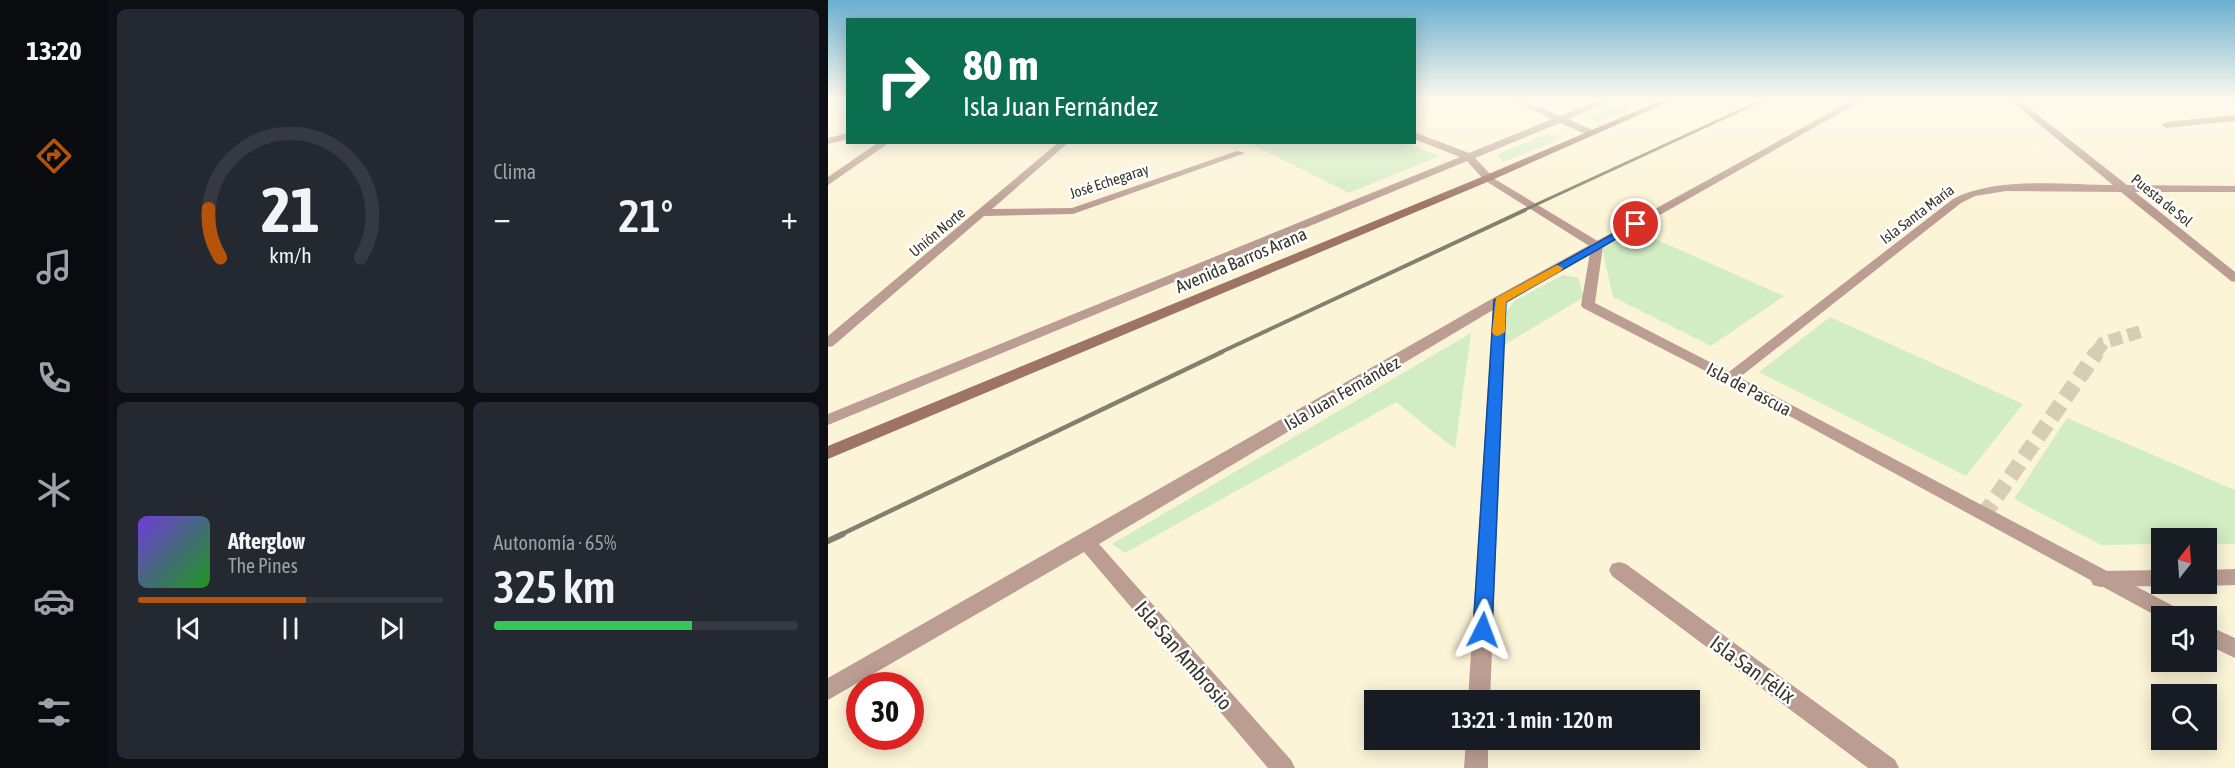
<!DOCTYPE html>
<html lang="es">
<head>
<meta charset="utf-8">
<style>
  :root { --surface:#171b24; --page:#242831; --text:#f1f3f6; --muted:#9ea1a6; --line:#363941; --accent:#b45309 }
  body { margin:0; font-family:"Asap Condensed",sans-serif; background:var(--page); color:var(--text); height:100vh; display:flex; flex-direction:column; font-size:22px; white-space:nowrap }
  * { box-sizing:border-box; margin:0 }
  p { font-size:20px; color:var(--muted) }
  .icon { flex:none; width:33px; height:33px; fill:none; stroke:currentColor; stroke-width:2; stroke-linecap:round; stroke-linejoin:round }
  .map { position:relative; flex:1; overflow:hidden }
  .details { display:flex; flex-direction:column; gap:9px; padding:9px; background:#0d0f14; width:720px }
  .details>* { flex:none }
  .hud { position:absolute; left:18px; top:18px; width:570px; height:126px; border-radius:0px; box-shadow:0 3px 15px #0003; background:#0b6e4f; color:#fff; overflow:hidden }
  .needle { width:39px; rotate:17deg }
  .fabs { position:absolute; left:1323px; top:528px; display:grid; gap:12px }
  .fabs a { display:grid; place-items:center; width:66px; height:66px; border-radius:0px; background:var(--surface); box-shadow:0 3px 15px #0003; font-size:30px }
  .speed { position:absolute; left:18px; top:672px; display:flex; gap:12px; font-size:30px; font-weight:700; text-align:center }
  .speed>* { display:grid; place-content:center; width:78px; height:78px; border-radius:50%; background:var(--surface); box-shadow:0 3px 15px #0003; line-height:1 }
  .speed .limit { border:9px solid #d22; background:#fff; color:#111 }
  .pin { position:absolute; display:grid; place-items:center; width:51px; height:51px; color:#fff; margin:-26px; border:3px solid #fff; border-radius:50%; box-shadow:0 2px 6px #0007 }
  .me { position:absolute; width:66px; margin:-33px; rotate:3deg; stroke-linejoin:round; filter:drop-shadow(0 0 4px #0008) }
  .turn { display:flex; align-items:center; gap:21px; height:126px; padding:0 18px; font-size:27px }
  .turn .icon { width:78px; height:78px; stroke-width:2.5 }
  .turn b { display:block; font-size:42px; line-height:51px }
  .big { font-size:45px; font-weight:600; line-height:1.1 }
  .details .card { flex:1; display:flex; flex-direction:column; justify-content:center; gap:9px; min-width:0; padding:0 21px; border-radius:9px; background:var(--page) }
  .details .dial { align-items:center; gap:0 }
  .dial svg { height:156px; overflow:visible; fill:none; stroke:var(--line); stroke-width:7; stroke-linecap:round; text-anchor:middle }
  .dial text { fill:var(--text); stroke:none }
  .song { display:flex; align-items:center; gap:18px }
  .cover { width:72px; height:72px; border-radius:9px; background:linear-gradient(135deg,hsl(260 70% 55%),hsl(120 70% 35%)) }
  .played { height:6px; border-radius:3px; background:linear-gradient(90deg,var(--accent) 55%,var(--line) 55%) }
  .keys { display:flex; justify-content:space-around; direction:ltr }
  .heat { display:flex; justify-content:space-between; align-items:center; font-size:33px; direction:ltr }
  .charge { height:9px; border-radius:4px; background:linear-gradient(90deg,#34c759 65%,var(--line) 0) }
  .details .tiles { flex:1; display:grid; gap:9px; grid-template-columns:repeat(2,1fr) }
  .trip { position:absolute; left:536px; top:690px; width:336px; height:60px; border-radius:0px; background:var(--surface); box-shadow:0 3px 15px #0003; font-weight:600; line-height:60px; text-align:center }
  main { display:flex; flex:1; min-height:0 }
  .menu { display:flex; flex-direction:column; width:108px; justify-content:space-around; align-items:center; background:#090b0e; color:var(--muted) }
  .menu .icon { width:42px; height:42px }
  .menu .selected { color:var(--accent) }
  .menu b { font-size:27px; color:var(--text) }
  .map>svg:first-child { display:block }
  .green { fill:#d2ecc3 }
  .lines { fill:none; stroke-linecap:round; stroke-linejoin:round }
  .minor-tunnel-far1 { stroke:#d5ceb5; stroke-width:13; stroke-dasharray:13 6; stroke-linecap:butt }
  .minor-tunnel { stroke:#d5ceb5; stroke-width:16; stroke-dasharray:16 8; stroke-linecap:butt }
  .minor { fill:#bb9d94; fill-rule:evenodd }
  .tertiary { fill:#bb9d94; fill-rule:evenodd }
  .secondary { fill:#9d7466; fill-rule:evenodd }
  .rail-far3 { stroke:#847f6e; stroke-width:3 }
  .rail-far2 { stroke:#847f6e; stroke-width:4 }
  .rail-far1 { stroke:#847f6e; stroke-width:4.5 }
  .rail { stroke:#847f6e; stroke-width:6 }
  .route { fill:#1a73e8; stroke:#114b97; stroke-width:1.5 }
  .slow { fill:#f59e0b }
  .labels { text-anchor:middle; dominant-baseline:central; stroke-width:5; stroke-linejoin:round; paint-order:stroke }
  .far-street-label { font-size:15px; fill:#39362b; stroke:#fff }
  .street-label { font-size:18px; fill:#39362b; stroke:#fff }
  .near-street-label { font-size:21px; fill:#39362b; stroke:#fff }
</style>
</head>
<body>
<main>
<nav class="menu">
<b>13:20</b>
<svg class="icon selected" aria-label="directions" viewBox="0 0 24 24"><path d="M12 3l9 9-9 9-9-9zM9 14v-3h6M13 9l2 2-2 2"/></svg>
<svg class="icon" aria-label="music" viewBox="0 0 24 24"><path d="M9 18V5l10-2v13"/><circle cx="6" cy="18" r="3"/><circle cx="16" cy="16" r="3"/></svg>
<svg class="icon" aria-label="phone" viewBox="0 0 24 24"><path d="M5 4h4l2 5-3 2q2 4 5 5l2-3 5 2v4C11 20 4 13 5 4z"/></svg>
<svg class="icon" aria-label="climate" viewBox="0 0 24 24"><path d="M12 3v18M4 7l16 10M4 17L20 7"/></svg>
<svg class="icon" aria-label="car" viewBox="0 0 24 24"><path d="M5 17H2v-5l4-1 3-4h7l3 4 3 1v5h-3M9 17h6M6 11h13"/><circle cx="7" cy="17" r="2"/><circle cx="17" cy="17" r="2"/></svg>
<svg class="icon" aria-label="filters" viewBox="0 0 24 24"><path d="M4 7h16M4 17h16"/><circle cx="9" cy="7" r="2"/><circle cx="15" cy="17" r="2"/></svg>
</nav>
<section class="details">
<div class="tiles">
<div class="card dial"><svg viewBox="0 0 100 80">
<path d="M14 69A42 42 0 1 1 86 69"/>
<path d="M14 69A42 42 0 0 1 8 44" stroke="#b45309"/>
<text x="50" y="56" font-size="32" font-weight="700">21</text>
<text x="50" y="72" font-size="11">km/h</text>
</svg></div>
<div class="card"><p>Clima</p>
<div class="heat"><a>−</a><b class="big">21°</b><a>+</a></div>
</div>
<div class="card">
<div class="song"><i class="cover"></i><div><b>Afterglow</b><p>The Pines</p></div></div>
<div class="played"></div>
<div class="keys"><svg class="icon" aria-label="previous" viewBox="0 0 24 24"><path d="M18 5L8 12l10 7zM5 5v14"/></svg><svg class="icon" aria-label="pause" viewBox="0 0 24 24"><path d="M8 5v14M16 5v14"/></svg><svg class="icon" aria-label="next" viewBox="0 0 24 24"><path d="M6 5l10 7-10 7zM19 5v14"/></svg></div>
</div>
<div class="card"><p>Autonomía · 65%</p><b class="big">325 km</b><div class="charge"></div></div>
</div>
</section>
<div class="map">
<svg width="1407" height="768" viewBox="0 0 1407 768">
  <rect width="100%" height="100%" fill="#fcf4d7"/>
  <path class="green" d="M802 100H825L770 122 759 117Z
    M721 134 734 138 675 162 669 154Z
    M421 143H580L611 156 521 193Z
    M809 231 956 296 883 346 785 297 774 248Z
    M735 275 750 278 756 297 676 345 674 318 686 301Z
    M1002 317 1195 404 1138 476 931 372Z
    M643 333 627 449 568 402 297 553 284 544Z
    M1239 418 1407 490V544H1379L1378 538H1334L1333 544 1273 545 1186 499Z"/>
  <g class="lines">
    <path class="minor-tunnel-far1" d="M1268 353 1275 343 1314 331"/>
    <path class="minor-tunnel" d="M1155 516 1269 352"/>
    <path class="minor" d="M684 100H695L732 116 772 100H783L740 119 766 131V135H760L732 123 647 158 664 176V180H656L639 161 0 425V414L632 157 586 139V132L641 153 724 119Z
      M1025 100H1035L678 302 662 700H640L665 310 271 544 463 760 467 768H440L256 552 0 700V678L667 297Z
      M1182 100H1191L1299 185 1407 186V192H1307L1407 272V282L1403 281 1293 192 1178 191 1147 196 1133 203 907 381H897L895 378 897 375 1125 199C1169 176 1237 185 1285 185Z
      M1401 100H1407V104L1402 102Z
      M1407 115V121L1338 128 1333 125 1338 122Z
      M20 133V139L0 144V138Z
      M51 142H62L0 185V177Z
      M231 142H241L164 209 244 208 409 151 417 153 245 214 156 216 5 346 0 347V336Z
      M791 562 798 564 1067 760 1071 768H1040L784 576 781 570 784 564Z
      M1407 569V585L1378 586 1371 584H1378V570Z
      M1334 570V584H1341L1334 586 1272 587 1265 585 1262 579 1265 573 1272 571Z
      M638 740H660V768H636Z"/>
    <path class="tertiary" d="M660 175 773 243 775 246 767 303 907 375 1353 610 1356 616H1334V619L897 381 755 308 753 305 763 247 656 180 655 178Z
      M1378 625 1407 638V658L1378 644Z"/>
    <path class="secondary" d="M834 100H845L664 180 0 459V446L656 176Z"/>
    <path class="rail-far3" d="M694 211 935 100"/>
    <path class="rail-far2" d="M391 353 697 210"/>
    <path class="rail-far1" d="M12 535 394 352"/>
    <path class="rail" d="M0 541 15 534"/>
  </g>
  <linearGradient id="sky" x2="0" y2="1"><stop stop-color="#6bafd0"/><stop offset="0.48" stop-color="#fefaed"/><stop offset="1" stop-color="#fefaed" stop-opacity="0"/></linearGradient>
  <rect width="1407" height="207" fill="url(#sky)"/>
  <path class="route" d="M808 221 813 224 811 226 678 302 664 630 661 636 655 638 648 636 645 630 666 300Z"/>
  <path class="slow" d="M729 265 735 268 733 271 678 302 677 332 670 336 666 335 664 332 668 298Z"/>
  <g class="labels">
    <g class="far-street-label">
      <text transform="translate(281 181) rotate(-18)">José Echegaray</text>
      <text transform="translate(1334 200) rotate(39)">Puesta de Sol</text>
      <text transform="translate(1089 214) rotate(-37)">Isla Santa María</text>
      <text transform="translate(109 232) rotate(-40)">Unión Norte</text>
    </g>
    <g class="street-label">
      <text transform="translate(413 260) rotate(-23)">Avenida Barros Arana</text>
      <text transform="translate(921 389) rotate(28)">Isla de Pascua</text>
      <text transform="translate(514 393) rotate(-30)">Isla Juan Fernández</text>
    </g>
    <g class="near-street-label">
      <text transform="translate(356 655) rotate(49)">Isla San Ambrosio</text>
      <text transform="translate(925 669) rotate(36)">Isla San Félix</text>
    </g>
  </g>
</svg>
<div class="fabs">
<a><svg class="needle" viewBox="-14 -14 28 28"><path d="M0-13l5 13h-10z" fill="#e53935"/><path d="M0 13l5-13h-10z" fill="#9ea1a6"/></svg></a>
<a><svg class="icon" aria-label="sound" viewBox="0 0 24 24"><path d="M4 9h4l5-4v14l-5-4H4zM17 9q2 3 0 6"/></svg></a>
<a><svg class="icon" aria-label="search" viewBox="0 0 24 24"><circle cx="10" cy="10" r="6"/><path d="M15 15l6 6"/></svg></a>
</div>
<div class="speed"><div class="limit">30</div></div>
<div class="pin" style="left:808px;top:224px;background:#d93025"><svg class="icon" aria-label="arrive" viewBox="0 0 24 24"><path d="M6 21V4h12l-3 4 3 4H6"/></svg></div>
<svg class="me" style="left:655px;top:630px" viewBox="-20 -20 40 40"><path d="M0-17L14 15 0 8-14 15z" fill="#1a73e8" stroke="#fff" stroke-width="4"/></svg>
<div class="trip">13:21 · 1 min · 120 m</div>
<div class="hud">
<div class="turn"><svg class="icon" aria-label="right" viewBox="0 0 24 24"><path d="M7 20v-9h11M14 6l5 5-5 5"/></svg><div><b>80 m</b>Isla Juan Fernández</div></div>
</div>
</div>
</main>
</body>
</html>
